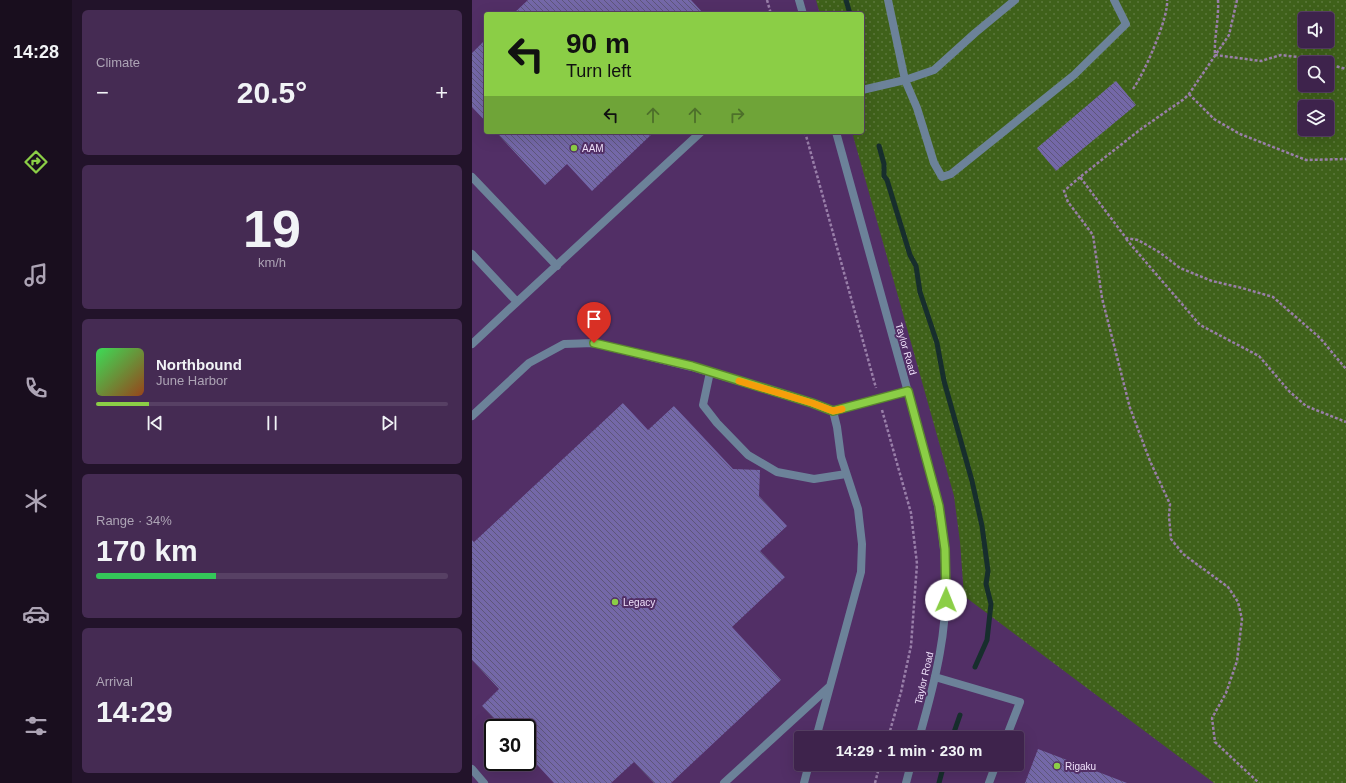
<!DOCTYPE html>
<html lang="en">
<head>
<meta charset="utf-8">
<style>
  :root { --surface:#3e234c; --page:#452b53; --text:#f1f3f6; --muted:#ada4b5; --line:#574064; --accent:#8bce46 }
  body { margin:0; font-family:Arial,sans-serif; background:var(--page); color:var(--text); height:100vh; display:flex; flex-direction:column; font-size:15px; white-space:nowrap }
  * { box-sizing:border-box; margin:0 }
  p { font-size:13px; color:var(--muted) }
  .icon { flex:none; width:22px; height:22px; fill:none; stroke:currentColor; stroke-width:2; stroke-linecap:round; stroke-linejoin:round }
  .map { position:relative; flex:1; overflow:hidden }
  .details { display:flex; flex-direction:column; gap:10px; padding:10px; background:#22132a; width:400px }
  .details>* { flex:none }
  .hud { position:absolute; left:12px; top:12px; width:380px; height:122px; border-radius:4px; box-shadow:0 4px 16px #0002,0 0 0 1px var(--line); background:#8bce46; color:#111; overflow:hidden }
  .buttons { position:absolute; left:826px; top:12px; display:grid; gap:8px }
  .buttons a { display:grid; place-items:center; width:36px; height:36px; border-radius:4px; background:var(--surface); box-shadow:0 4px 16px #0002,0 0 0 1px var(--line); font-size:20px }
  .speed { position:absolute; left:12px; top:719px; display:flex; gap:8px; font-size:20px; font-weight:700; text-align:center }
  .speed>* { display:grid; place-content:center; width:52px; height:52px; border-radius:50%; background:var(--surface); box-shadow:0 4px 16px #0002,0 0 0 1px var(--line); line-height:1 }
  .speed .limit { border:2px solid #111; border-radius:6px; background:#fff; color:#111 }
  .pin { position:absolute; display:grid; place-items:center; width:34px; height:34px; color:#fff; margin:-41px -17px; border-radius:50% 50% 50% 0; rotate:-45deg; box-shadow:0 0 4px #0007 }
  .pin .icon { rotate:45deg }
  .me { position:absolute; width:44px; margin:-22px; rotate:1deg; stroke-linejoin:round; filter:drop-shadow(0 0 3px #0008) }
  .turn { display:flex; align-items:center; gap:14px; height:84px; padding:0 16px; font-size:18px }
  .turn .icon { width:52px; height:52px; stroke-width:2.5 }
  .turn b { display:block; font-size:28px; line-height:34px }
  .lanes { display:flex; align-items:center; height:38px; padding:0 16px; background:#0003; justify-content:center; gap:20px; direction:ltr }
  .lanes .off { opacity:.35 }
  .big { font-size:30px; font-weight:700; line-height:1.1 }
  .details .card { flex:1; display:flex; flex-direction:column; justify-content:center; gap:6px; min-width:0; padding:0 14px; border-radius:6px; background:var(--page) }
  .details .dial { align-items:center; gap:0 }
  .dial b { font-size:52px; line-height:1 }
  .song { display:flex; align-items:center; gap:12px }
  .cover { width:48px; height:48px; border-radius:6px; background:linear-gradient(135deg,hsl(130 70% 55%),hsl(20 70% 35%)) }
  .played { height:4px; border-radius:2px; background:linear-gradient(90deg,var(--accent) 15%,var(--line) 15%) }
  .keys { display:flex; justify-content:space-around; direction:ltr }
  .heat { display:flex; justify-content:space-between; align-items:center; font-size:22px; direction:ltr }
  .charge { height:6px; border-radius:3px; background:linear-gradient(90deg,#34c759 34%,var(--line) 0) }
  .trip { position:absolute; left:322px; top:731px; width:230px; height:40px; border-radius:4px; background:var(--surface); box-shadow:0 4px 16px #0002,0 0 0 1px var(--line); font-weight:700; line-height:40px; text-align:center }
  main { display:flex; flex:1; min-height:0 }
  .menu { display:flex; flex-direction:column; width:72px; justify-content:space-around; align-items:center; background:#190e1e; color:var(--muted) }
  .menu .icon { width:28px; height:28px }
  .menu .on { color:var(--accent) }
  .menu b { font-size:18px; color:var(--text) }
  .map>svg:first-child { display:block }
  .grass { fill:url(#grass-dots); fill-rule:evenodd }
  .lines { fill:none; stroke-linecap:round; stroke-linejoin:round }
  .stream { stroke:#172e2d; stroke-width:5 }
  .building { fill:url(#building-back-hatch) }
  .path { stroke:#997fa9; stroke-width:2.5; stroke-dasharray:3 2; stroke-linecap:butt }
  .service { stroke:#6c8299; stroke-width:8 }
  .minor { stroke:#6c8299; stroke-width:8 }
  .route-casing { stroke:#5a862e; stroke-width:10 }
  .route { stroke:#8bce46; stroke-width:7 }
  .slow { stroke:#f59e0b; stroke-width:7 }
  .poi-dot { fill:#8bce46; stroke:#522f66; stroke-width:1.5 }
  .labels { text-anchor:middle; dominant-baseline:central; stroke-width:4; stroke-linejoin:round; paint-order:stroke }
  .poi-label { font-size:10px; fill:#f0e1fb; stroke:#522f66; text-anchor:start }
  .street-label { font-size:10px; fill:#f0e1fb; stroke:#522f66 }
</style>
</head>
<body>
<main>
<nav class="menu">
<b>14:28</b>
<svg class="icon on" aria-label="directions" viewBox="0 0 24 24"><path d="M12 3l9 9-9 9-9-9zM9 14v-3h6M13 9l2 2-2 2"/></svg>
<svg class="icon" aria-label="music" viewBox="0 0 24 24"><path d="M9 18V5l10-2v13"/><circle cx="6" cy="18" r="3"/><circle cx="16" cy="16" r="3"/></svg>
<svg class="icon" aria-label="phone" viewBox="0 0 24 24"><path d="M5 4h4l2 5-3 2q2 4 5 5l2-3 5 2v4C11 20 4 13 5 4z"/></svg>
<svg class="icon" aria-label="climate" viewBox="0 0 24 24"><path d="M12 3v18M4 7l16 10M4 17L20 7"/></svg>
<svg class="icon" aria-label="car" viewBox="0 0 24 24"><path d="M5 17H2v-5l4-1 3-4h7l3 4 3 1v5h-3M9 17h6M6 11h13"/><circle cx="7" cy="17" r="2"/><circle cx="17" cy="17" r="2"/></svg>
<svg class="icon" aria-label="filters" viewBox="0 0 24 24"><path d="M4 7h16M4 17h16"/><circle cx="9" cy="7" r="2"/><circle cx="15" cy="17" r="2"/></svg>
</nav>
<section class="details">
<div class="card"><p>Climate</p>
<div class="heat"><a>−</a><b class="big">20.5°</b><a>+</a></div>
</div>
<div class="card dial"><b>19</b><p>km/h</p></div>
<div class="card">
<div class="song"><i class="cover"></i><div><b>Northbound</b><p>June Harbor</p></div></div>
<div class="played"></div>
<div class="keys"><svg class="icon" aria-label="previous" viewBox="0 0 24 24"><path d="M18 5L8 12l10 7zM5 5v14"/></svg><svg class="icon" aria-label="pause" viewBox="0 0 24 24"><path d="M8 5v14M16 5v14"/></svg><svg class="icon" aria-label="next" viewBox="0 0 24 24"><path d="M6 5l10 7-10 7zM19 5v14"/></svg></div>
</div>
<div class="card"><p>Range · 34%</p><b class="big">170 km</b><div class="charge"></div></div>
<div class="card"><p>Arrival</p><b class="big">14:29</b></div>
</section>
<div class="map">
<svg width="874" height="783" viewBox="0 0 874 783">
  <defs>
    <pattern id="grass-dots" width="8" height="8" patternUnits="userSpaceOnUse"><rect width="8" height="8" fill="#3f611a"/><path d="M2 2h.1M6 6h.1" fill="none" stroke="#5b773c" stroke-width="1.8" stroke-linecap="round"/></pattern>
    <pattern id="building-back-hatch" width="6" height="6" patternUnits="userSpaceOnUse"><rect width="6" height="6" fill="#7468a8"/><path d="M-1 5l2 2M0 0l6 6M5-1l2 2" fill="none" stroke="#5e567a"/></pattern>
  </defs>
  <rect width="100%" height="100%" fill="#522f66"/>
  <path class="grass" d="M344 0H874V783H742L492 596 488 542 482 496 380 132H390V14H348ZM833 19H855V41H833ZM833 63H855V85H833ZM833 107H855V129H833Z"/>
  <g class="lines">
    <path class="stream" d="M374 0 378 14
      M407 146 412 164V176L415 180 438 255 444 266 448 292 465 343 472 381 500 481 510 526 516 571 514 584 519 604 515 640 503 667
      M480 738 488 715
      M467 783 472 764"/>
  </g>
  <path class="building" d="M56 0H219L232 14H41Z
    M14 39V122L0 107V53Z
    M644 81 664 105 584 171 565 148Z
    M24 132H182L120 191 95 164 73 185Z
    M151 403 176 430 202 406 261 469 288 470 287 496 315 526 288 551 313 577 260 627 309 680 199 783H182L162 762 139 783H82L55 754V728H31L10 706 27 689 0 660V540L2 542Z
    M566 749 655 783H553Z"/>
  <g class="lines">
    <path class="path" d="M295 0 299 14
      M746 0C747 19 742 37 743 55L789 61 809 55 826 57 850 63
      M765 0 757 35 717 94 712 99 669 129 608 177 654 238 666 240 687 252 708 268 740 281 770 288 801 297 848 338 874 369
      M855 64 874 69
      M661 89C672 74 697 17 695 0
      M717 94 742 119 768 134 834 160 874 159
      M333 132 404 388
      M608 177 592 191 596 202 621 235 630 298 658 408 678 461 698 504 697 516 699 539 711 554 756 587 766 602 770 619 765 661 754 693 740 718 743 742 787 783
      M654 239 728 325 787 356 817 391 834 406 874 422
      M410 410 439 513 445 564 439 646 429 692 416 738
      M403 783 408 764"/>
    <path class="service" d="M416 0 433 80 445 108 462 163 470 177 479 174 602 75 654 24 642 0
      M390 90 433 80 462 70 503 33 543 0
      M0 177 85 266
      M0 254 45 302 0 344
      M45 302 229 132
      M238 372 231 405 245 423 276 455 305 472 342 479 374 474
      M0 416 57 363 92 344 122 343 220 367 340 403 361 411 436 391
      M463 677 548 702 534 738
      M344 738 389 572 390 544 386 509 369 457 365 427 361 411
      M0 769 12 783
      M252 783 357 687
      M332 783 337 764
      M517 783 524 764"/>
    <path class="minor" d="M327 0 331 14
      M364 132 462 486C474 540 478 597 468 652 463 681 455 710 447 738
      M434 783 439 764"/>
  </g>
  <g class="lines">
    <g class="route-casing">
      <path id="route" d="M122 343 220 366 340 403 361 411 436 391 467 506 473 549 474 600"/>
    </g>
    <use href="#route" class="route"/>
    <path class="slow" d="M267 381 340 403 361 411 370 409"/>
  </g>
  <g class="poi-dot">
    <circle cx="102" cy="148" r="4"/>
    <circle cx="143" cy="602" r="4"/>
    <circle cx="585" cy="766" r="4"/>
  </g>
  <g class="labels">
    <g class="poi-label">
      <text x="110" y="148">AAM</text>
      <text x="151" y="602">Legacy</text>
      <text x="593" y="766">Rigaku</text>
    </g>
    <g class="street-label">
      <text transform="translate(434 349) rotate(74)">Taylor Road</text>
      <text transform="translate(452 678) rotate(-77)">Taylor Road</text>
    </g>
  </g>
</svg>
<div class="buttons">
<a><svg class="icon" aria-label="sound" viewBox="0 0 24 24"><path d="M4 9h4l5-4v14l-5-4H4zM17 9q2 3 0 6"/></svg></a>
<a><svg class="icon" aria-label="search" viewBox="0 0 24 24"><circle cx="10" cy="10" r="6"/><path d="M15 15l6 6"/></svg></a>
<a><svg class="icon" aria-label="layers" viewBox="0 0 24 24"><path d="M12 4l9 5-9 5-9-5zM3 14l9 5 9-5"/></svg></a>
</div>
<div class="speed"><div class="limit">30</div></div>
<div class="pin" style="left:122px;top:343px;background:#d93025"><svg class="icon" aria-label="arrive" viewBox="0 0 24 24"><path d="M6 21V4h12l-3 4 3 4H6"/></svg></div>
<svg class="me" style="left:474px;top:600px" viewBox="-20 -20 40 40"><circle r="19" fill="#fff"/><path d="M0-13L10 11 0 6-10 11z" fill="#8bce46"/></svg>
<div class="trip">14:29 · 1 min · 230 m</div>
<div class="hud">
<div class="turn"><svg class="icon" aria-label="left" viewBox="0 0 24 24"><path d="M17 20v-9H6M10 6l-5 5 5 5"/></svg><div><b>90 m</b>Turn left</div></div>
<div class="lanes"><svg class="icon" aria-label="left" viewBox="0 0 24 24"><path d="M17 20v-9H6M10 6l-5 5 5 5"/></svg><svg class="icon off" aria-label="ahead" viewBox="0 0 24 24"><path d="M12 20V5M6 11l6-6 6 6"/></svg><svg class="icon off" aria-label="ahead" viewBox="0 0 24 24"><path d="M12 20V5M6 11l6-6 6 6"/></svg><svg class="icon off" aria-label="right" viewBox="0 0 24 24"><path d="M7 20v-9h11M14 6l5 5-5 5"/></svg></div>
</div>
</div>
</main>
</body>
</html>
